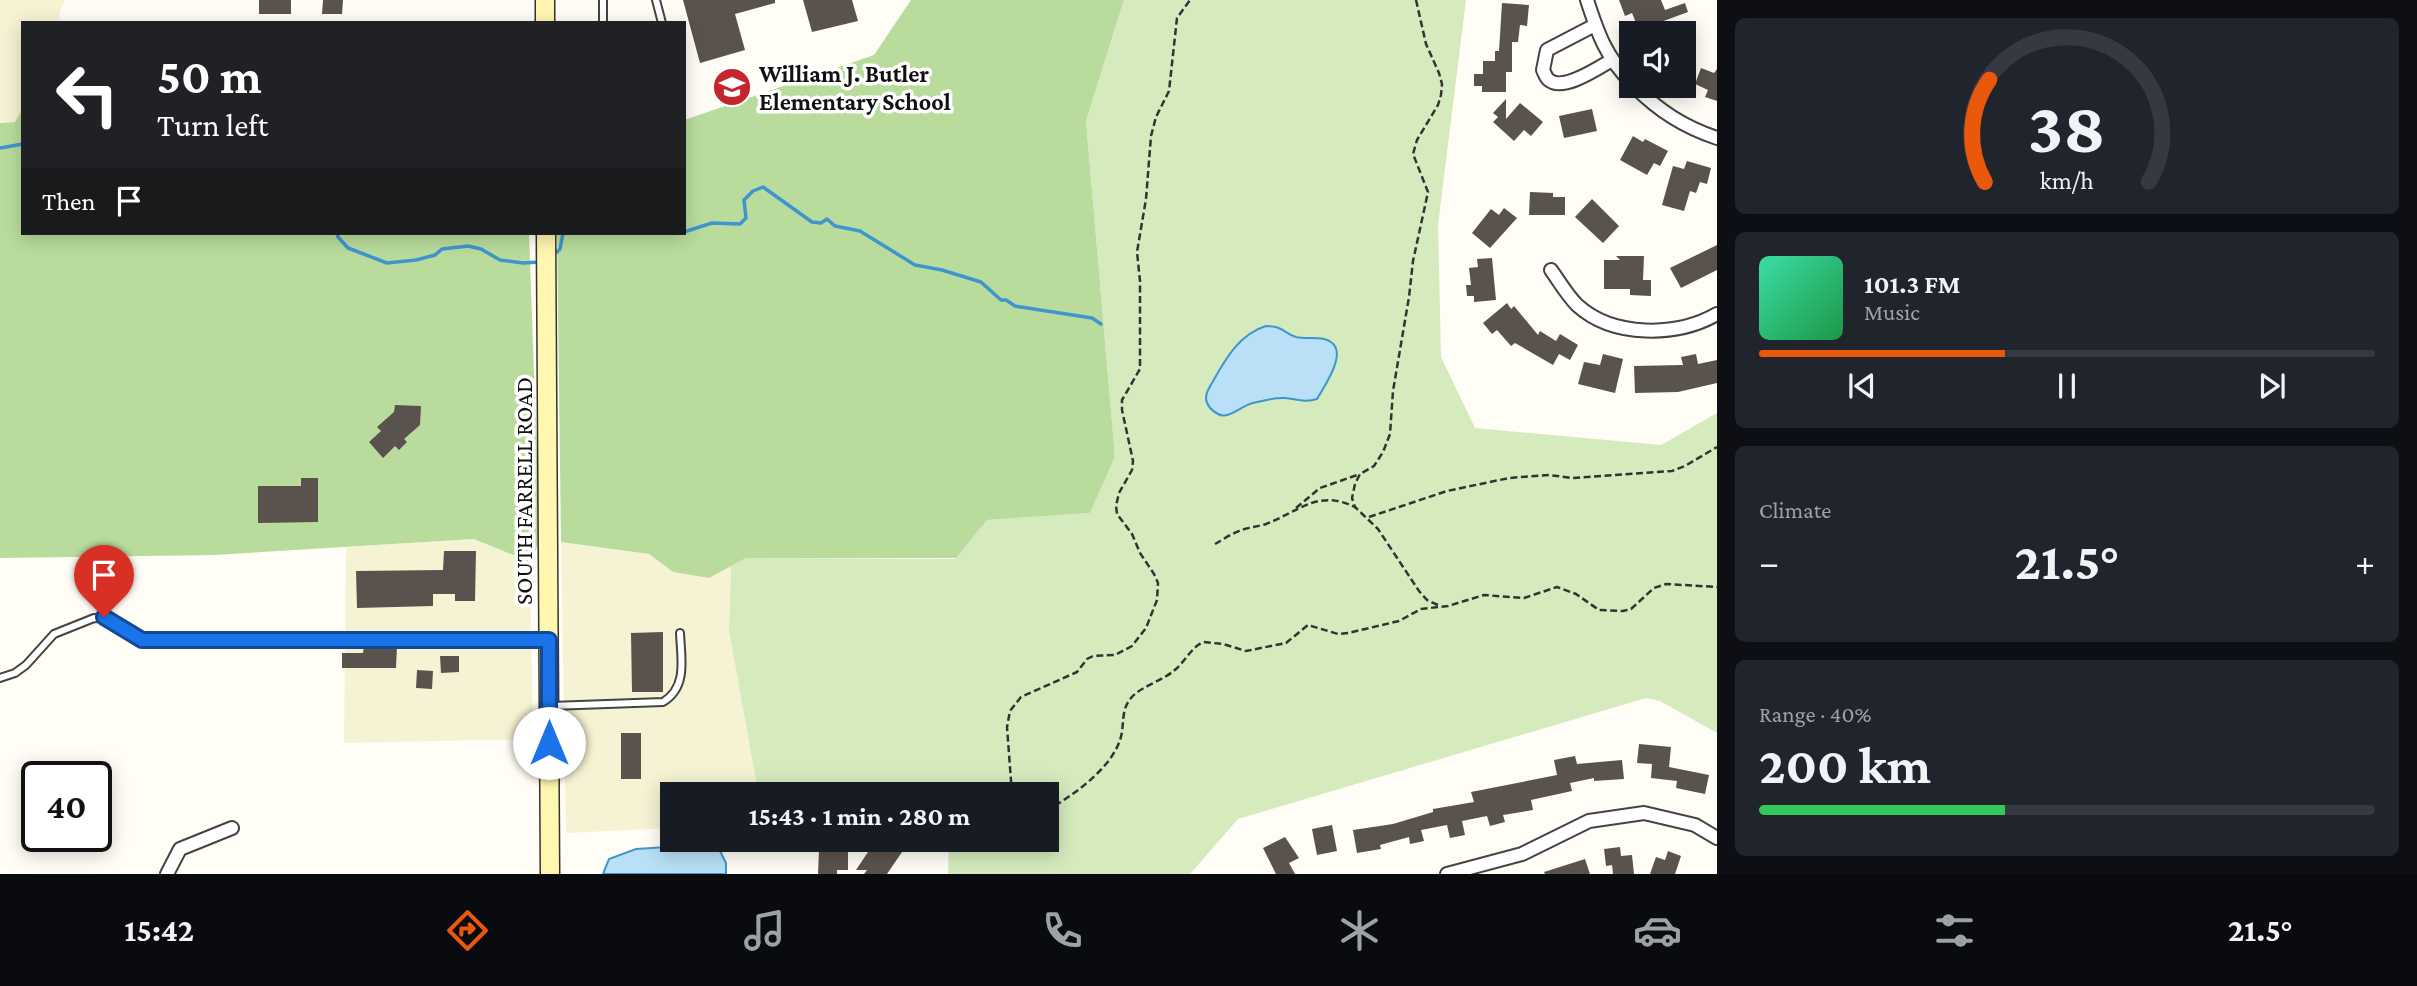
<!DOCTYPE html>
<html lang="en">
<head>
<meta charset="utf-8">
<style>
  :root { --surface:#171b24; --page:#20242c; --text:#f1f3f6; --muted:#9ea1a6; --line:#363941; --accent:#ea580c }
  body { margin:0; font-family:"Crimson Pro",serif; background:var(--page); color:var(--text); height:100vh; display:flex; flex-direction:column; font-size:26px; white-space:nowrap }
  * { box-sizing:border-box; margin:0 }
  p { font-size:23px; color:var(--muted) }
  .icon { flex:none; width:38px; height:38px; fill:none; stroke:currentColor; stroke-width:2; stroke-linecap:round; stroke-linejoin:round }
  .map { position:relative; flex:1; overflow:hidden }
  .drawer { display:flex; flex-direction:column; gap:18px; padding:18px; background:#0d0f14; width:700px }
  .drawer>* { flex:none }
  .guide { position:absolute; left:21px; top:21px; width:665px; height:214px; border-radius:0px; box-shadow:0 4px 18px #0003; background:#202124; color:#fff; overflow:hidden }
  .buttons { position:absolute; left:1619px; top:21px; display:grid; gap:14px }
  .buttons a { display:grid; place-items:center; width:77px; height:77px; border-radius:0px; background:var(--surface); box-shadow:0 4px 18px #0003; font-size:35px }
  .speed { position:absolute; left:21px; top:761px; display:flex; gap:14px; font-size:35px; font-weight:700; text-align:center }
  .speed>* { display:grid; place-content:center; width:91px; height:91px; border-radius:50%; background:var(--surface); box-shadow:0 4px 18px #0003; line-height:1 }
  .speed .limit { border:4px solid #111; border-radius:10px; background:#fff; color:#111 }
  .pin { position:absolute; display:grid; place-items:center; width:60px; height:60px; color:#fff; margin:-72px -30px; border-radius:50% 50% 50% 0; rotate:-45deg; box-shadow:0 0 7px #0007 }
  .pin .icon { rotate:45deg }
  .me { position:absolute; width:77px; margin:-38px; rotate:0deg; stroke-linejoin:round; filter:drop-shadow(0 0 5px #0008) }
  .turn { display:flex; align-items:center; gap:24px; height:147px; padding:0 21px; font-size:32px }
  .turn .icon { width:91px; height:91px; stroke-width:2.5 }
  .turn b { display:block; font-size:49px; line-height:60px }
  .then { display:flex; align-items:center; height:66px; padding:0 21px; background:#0003; gap:14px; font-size:26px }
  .big { font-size:52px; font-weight:700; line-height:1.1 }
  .drawer .card { flex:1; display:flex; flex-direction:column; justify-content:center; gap:10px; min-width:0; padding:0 24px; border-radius:10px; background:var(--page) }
  .drawer .dial { align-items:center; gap:0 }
  .dial svg { height:182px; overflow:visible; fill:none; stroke:var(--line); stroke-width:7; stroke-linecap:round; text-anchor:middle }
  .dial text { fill:var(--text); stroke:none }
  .song { display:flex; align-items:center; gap:21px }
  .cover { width:84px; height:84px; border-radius:10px; background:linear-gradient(135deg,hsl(160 70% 55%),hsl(140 70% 35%)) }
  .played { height:7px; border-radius:4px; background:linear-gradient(90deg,var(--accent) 40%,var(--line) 40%) }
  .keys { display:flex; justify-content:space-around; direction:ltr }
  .heat { display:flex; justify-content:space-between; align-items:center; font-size:38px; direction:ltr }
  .charge { height:10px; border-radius:5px; background:linear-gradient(90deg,#34c759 40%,var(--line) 0) }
  .trip { position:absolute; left:660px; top:782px; width:399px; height:70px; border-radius:0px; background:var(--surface); box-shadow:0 4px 18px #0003; font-weight:700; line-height:70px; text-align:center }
  .tab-bar { display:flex; height:112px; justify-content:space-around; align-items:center; background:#090b0e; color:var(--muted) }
  .tab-bar .icon { width:49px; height:49px }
  .tab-bar .current { color:var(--accent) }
  .tab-bar b { font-size:32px; color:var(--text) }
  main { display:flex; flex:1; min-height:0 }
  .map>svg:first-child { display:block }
  .farmland { fill:#f6f3d4 }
  .green { fill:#d5ebbd }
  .forest { fill:#b9dc9c }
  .water { fill:#b9e0f7; stroke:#3f96cf; stroke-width:2 }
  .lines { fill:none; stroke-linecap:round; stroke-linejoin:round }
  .stream { stroke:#3f96cf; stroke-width:3.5 }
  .building { fill:#5a524d }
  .lane-casing { stroke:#444; stroke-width:10 }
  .street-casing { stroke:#444; stroke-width:16 }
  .secondary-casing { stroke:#333; stroke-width:21 }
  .path { stroke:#333; stroke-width:2.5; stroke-dasharray:7 3.5; stroke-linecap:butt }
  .lane { stroke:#fff; stroke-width:6 }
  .street { stroke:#fff; stroke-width:12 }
  .secondary { stroke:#fff6b0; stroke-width:18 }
  .route-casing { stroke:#114b97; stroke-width:18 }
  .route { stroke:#1a73e8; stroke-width:12 }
  .labels { text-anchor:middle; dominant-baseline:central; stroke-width:7; stroke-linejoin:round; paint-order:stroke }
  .poi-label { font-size:24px; font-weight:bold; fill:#111; stroke:#fff; text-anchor:start }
  .street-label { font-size:24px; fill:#111; stroke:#fff }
</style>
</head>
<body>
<main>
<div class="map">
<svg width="1717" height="874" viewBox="0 0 1717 874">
  <rect width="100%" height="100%" fill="#fffdf5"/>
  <path class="farmland" d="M0 0H65L59 14 60 23H23V108L15 122H0Z
    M474 539 530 562 533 739 344 743 346 547Z
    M561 542 649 554 673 572 708 578 731 566 729 631 758 792 760 794H672V828L566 833Z"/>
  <path class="green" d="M1124 0H1466L1438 225 1441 357 1475 428 1661 445 1717 413V733L1660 701 1646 698 1238 819 1190 874H948L949 840H1046V794H761L758 792 729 631 731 566 746 558 955 559 987 520 1090 513 1115 457 1086 121Z"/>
  <path class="forest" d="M911 0H1124L1086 121 1115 457 1090 513 987 520 956 558H746L709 578 673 572 649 554 561 542 557 233H684V120L874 55Z
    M23 108V233H529L540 541 530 562 474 539 215 555 0 558V123L15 122Z"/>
  <path class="water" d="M1266 326C1284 326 1283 333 1296 337 1305 339 1315 337 1324 339 1353 346 1325 385 1317 399 1305 403 1296 399 1285 398 1275 397 1263 401 1253 403 1242 405 1229 420 1218 414 1212 411 1206 405 1206 398 1206 392 1209 388 1212 383 1225 360 1239 334 1266 326Z
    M699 845 719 849 726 863V874H603L609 859 636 849Z"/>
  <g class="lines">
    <path class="stream" d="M0 148 23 144
      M684 232 712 223 740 224 746 218 744 200 753 191 763 187 812 222 821 223 827 219 835 226 860 231 915 265 942 270 981 282 1001 300H1006L1015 306 1092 318 1101 324
      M337 233 338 237 348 248 387 263 416 260 435 255 442 249 468 246 481 249 500 260 523 263 540 262
      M674 233H681
      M557 252 560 249 563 233"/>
  </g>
  <path class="building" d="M259 0H291V14H259Z
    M323 0H343L342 14H322Z
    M683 0H775V3L735 14 745 50 700 63Z
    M803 0H852L858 21 812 32Z
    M1619 0H1661L1665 10 1685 3 1688 12 1639 30 1632 13 1625 16Z
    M1502 3 1529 5 1527 26 1520 25 1518 42H1512V72H1506V92H1482V86H1474V74H1483V61H1495V51H1499Z
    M1701 68 1714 73 1717 69V101L1705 97 1708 90 1695 84Z
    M1506 99V119L1520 103 1543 122 1531 136 1524 130 1514 141 1493 122 1498 117 1493 113Z
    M1592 109 1597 131 1564 138 1559 116Z
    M1633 136 1643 142 1645 139 1668 151 1660 166 1654 163 1647 175 1620 160Z
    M1687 161 1711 168 1707 184 1700 182 1696 193 1690 191 1684 211 1662 205 1673 166 1684 169Z
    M1530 192 1553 193V197H1565V215H1529Z
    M1592 199 1619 226 1603 243 1575 217Z
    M1504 208 1517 218 1490 248 1472 233 1491 209 1499 215Z
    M1717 245V270L1681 288 1670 268Z
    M1616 256H1644L1643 280H1651V296L1630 295V289H1604V260H1620Z
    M1492 258 1496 300 1474 302V296H1467L1466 285H1471L1469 268 1478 267 1477 259Z
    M1507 303 1511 309 1514 306 1538 335 1540 331 1556 341 1560 334 1578 345 1570 360 1559 354 1553 365 1515 343 1511 346 1497 330 1492 334 1483 323Z
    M1603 354 1623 359 1615 393 1578 384 1584 362 1600 365Z
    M1696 354 1698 364 1717 360V383L1678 392 1635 393 1634 366 1683 365 1681 357Z
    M395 405 421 406 420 425 404 439 407 442 399 450 395 446 383 458 369 442 381 431 377 427 394 412Z
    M301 478H318V522L258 523V486H301Z
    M444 551H476L475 601H455V594H433V606L357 608 356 571 443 570Z
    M663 632V692H632L631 633Z
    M364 646H397L396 668H342V653H363Z
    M440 656H459V672L441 673Z
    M417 670 433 671 432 689 416 688Z
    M621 733H641V779H621Z
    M1639 744 1671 747 1669 767 1709 775 1705 794 1676 788 1677 781 1651 778 1652 764 1637 763Z
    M1575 756 1577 764 1622 760 1624 779 1594 781V778L1570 783 1572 791 1531 800 1533 810 1503 815 1505 822 1490 826 1487 816 1462 821 1465 835 1450 838 1447 825 1421 830 1424 841 1410 844 1409 837 1380 845 1381 849 1357 853 1353 830 1393 824 1433 812V809L1474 802 1471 792 1557 775 1554 760Z
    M1332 825 1337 851 1317 855 1312 829Z
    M1285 837 1299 858 1289 863 1295 874H1276L1263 848Z
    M828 840H848V870H837V874H818L819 850H827Z
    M876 840H884L902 852 887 874H864L867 870H856Z
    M1620 847 1621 856 1632 855 1634 874H1613L1612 865 1606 866 1604 849Z
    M1668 851 1681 856 1675 874H1650L1656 857 1665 860Z
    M1585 859 1590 874H1545L1544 872Z"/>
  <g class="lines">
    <g class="lane-casing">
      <path id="lane" d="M603 0V23
        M656 0 662 23
        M0 678 15 673 26 665 54 634 94 618 110 619 142 640H547
        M551 706 663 702C688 687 681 658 680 633"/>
    </g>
    <g class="street-casing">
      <path id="street" d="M1587 0C1598 34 1606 57 1631 82
        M1595 25 1547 50 1543 70C1545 74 1546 78 1549 80 1563 92 1598 68 1612 60
        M1634 86C1659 111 1684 127 1717 138
        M1551 270C1559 281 1567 295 1577 305 1613 338 1677 337 1717 314
        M167 874 180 849 232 828
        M1447 874 1522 854 1589 821 1644 813 1695 825 1717 838"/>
    </g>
    <g class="secondary-casing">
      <path id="secondary" d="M545 23V0
        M546 233 550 874"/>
    </g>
    <path class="path" d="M1416 0 1426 44 1439 73 1442 84 1441 95 1438 105 1417 140 1413 154 1428 192 1413 261 1409 297 1393 391 1390 434 1383 452 1374 466 1360 474 1355 484 1352 498 1355 507 1378 529 1419 591 1427 600 1440 606
      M1296 508 1320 488 1360 474
      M1369 517 1447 491 1509 478 1549 475 1572 478 1672 471 1685 466 1717 447
      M1215 544C1222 540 1231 534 1239 531 1248 527 1257 527 1266 524 1300 511 1317 489 1355 507
      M1012 794 1007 727 1010 711 1021 697 1077 672 1087 659 1093 656 1115 655 1132 646 1146 628 1157 600 1158 583 1154 574 1140 553 1132 534 1117 514 1116 506 1119 493 1132 470 1133 461 1122 410V400L1140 369V281L1137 252 1146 199 1151 136 1156 117 1169 91 1177 18 1190 0
      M1046 811C1072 796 1110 770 1120 740 1125 726 1120 711 1131 698 1141 686 1163 681 1176 669 1186 660 1191 648 1203 642L1223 644 1246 651 1286 643 1308 625 1338 634 1348 633 1399 621 1421 609 1448 606 1484 595 1524 598 1557 587 1576 594 1599 610 1623 611 1631 609 1654 588 1666 584 1717 587"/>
    <use href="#lane" class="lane"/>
    <use href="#street" class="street"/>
    <use href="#secondary" class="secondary"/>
  </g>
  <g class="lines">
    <g class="route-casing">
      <path id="route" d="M104 617 142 640H549V743"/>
    </g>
    <use href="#route" class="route"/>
  </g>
  <defs>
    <g id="school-disc" transform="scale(2.0125)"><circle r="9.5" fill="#c4262e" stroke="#fff"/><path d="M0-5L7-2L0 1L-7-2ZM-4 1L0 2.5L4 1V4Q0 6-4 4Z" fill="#fff"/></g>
  </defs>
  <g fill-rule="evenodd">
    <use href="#school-disc" x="732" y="87"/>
  </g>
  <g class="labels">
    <g class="poi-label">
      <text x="759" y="73">William J. Butler<tspan x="759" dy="28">Elementary School</tspan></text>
    </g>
    <g class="street-label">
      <text transform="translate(523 491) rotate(-90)">SOUTH FARRELL ROAD</text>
    </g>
  </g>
</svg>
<div class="buttons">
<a><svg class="icon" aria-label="sound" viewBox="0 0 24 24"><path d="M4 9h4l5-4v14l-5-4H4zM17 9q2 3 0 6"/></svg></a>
</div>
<div class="speed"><div class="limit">40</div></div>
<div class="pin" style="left:104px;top:617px;background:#d93025"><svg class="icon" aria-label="arrive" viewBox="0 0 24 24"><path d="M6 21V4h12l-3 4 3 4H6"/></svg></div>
<svg class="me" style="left:549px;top:743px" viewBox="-20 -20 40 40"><circle r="19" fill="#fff"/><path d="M0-13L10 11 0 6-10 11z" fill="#1a73e8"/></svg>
<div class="trip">15:43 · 1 min · 280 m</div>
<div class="guide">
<div class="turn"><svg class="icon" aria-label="left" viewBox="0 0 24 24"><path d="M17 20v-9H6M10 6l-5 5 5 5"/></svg><div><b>50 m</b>Turn left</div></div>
<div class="then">Then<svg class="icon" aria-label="arrive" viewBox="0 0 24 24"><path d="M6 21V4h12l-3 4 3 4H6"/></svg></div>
</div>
</div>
<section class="drawer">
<div class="card dial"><svg viewBox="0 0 100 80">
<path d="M14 69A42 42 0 1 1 86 69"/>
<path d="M14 69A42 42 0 0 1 16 24" stroke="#ea580c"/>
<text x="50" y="56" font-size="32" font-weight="700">38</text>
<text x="50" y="72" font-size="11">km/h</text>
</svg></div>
<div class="card">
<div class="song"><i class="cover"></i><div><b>101.3 FM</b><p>Music</p></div></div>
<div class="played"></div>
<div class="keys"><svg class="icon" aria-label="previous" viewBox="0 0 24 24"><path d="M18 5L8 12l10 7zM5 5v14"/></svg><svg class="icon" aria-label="pause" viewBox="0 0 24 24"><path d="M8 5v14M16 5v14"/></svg><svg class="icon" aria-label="next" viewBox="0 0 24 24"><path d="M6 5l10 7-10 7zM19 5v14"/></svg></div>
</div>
<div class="card"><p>Climate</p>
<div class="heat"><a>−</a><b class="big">21.5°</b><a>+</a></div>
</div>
<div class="card"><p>Range · 40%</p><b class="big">200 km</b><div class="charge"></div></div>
</section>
</main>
<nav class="tab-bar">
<b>15:42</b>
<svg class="icon current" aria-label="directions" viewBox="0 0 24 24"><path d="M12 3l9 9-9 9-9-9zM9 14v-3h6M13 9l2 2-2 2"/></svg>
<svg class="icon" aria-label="music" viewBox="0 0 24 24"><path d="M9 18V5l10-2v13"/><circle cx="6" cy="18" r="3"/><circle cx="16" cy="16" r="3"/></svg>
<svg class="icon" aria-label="phone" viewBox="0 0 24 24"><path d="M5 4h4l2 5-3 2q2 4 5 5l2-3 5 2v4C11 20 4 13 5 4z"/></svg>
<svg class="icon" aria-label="climate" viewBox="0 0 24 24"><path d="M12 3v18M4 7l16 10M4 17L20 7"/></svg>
<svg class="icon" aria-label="car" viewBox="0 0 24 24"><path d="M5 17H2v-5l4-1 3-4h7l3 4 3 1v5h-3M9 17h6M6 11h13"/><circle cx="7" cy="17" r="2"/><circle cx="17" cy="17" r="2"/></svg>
<svg class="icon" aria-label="filters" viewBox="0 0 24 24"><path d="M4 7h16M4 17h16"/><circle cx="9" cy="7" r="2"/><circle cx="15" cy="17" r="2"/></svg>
<b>21.5°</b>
</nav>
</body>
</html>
